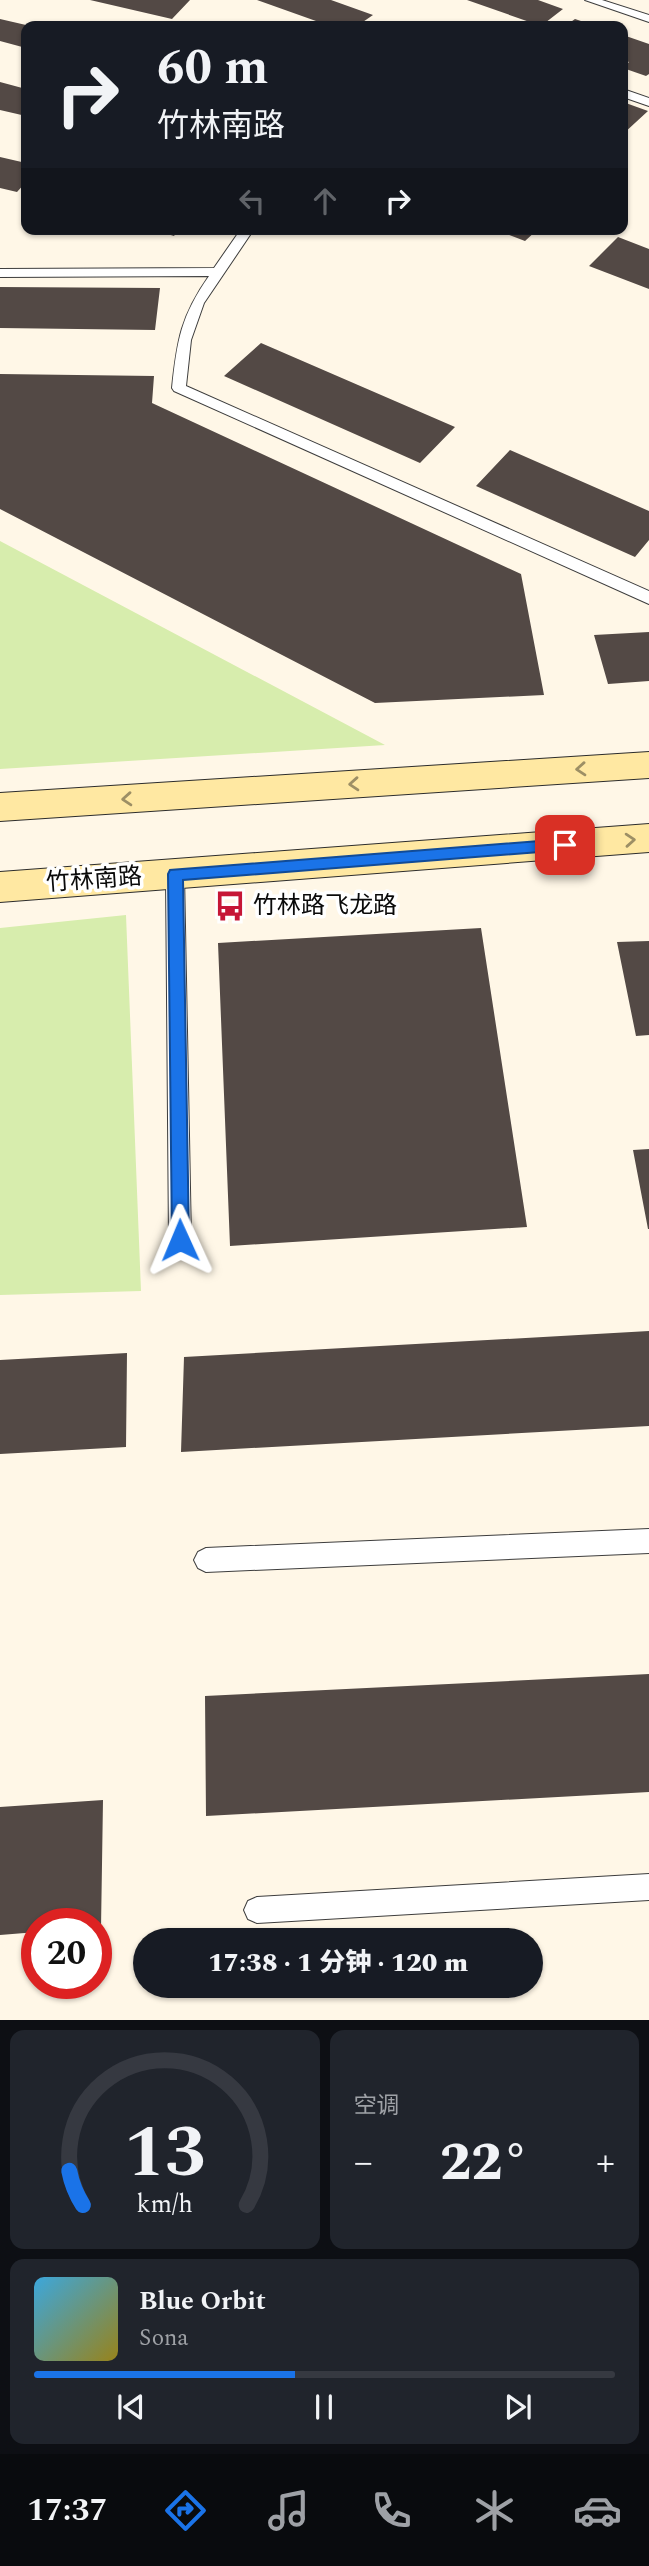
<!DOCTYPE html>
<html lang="zh">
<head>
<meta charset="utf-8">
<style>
  :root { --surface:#171b24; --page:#20242c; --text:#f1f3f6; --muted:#9ea1a6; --line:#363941; --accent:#1a73e8 }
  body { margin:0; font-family:Spectral,"Noto Sans SC",serif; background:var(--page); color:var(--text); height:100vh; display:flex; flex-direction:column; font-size:26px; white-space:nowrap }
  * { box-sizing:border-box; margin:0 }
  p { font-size:23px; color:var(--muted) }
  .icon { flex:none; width:38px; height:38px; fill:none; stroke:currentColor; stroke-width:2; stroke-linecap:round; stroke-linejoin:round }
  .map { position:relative; height:2020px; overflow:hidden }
  .sheet { display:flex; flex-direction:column; gap:10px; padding:10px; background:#0d0f14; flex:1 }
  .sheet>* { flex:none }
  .hud { position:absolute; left:21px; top:21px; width:607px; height:214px; border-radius:14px; box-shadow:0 2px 5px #0004; background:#171b24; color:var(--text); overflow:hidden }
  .speed { position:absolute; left:21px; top:1908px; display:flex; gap:14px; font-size:35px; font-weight:700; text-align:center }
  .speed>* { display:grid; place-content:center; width:91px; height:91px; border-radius:50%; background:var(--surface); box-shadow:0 2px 5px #0004; line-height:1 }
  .speed .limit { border:10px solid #d22; background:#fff; color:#111 }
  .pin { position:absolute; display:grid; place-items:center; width:60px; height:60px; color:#fff; margin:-30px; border-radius:14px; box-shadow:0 4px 10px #0006 }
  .me { position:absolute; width:77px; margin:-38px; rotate:359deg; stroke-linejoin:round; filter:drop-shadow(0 0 5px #0008) }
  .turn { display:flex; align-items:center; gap:24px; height:147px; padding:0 21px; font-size:32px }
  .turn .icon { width:91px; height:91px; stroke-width:2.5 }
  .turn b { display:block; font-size:49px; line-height:60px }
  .lanes { display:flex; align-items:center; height:66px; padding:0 21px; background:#0003; justify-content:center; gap:35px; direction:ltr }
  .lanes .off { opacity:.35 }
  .big { font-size:52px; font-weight:800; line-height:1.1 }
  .sheet .tile { flex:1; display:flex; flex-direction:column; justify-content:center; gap:10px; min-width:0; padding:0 24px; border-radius:14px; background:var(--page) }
  .sheet .dial { align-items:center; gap:0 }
  .dial svg { height:182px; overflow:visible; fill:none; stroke:var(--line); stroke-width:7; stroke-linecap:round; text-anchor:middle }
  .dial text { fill:var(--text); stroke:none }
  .song { display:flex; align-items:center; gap:21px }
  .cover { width:84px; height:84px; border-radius:10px; background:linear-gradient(135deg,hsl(200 70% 55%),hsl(50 70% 35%)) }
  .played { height:7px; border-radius:4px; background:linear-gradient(90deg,var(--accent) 45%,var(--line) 45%) }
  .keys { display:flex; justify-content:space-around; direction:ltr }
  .heat { display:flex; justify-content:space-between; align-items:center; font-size:38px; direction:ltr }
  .sheet .tiles { flex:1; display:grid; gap:10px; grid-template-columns:1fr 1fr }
  .tile:last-child { grid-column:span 2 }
  .trip { position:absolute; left:133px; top:1928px; width:410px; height:70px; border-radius:35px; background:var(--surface); box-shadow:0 2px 5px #0004; font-weight:800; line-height:70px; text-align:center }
  .tab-bar { display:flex; height:112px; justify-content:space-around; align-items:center; background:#090b0e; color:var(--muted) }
  .tab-bar .icon { width:49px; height:49px }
  .tab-bar .on { color:var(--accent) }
  .tab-bar b { font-size:32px; color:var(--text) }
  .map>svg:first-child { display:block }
  .green { fill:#d7edad }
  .building { fill:#534945 }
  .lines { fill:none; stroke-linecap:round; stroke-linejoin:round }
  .service-casing { stroke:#3d3d3d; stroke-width:2 }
  .secondary-casing { stroke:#2c2c2c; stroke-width:2 }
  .service { fill:#fff; fill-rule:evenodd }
  .secondary { fill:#ffe8a2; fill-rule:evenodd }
  .oneway { stroke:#9d8f65 }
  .route { fill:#1a73e8; stroke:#114b97; stroke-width:2 }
  .labels { text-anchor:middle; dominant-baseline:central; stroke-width:7; stroke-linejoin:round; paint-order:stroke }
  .street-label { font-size:24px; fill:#0a0a0a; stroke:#fff }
  .poi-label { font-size:24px; fill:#0a0a0a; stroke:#fff; text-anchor:start }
</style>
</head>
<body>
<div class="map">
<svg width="649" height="2020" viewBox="0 0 649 2020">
  <rect width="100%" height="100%" fill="#fff7e7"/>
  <path class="green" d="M0 541 385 745 0 769Z
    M126 915 141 1291 0 1295V928Z"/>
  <path class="building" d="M90 0H190L172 19Z
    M257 0H331L373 15 357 26H330Z
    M467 0H538L563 9 541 26Z
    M0 19 26 25V48L0 41Z
    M575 19 596 26H565Z
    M623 35 649 44V74L646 76 623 68 629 62 623 60Z
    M0 82 26 89V116L0 110Z
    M623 102 648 111 623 134Z
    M0 157 26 163V182L17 192 0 188Z
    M151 229H179L174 236Z
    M494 229H538L525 241Z
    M618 237 649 249V289L589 266Z
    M0 287 160 288 155 330 0 328Z
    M261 343 455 427 420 463 224 376Z
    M0 374 154 376 152 403 521 574 544 695 375 703 0 509Z
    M510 450 649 511V540L635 557 476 486Z
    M649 632V681L608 684 594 635Z
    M481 928 527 1227 230 1246 218 943Z
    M649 941V1035L636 1036 617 942Z
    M649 1149V1229H648L633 1150Z
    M649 1331V1426L181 1452 184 1357Z
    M127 1353 126 1447 0 1454V1360Z
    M649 1674V1792L206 1816 205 1696Z
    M103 1800 101 1928H96V1923H37V1932L0 1935V1807Z"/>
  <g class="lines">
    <g class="service-casing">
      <path id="service" d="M585 0H602L649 15V22Z
        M623 89 649 98V106L623 97Z
        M241 229H254L204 303 191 340 186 386 649 591V604L174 391 172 388C177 340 181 316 209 276L0 277V269L214 268Z
        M175 867 181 869 184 874 191 1240 187 1247 180 1250 173 1247 169 1240 166 874 169 869Z
        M649 1529V1553L206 1572 198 1568 194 1560 198 1552 206 1548Z
        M649 1874V1900L257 1923 248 1919 244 1910 248 1901 257 1897Z"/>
    </g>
    <g class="secondary-casing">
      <path id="secondary" d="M649 752V778L0 821V793Z
        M649 824V852L0 902V872Z"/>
    </g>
    <use href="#service" class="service"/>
    <use href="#secondary" class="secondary"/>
  </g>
  <defs><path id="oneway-chevron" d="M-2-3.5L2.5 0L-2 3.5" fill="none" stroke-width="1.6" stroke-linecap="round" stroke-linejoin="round" transform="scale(1.75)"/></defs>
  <g class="oneway">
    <use href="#oneway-chevron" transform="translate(581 769) rotate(176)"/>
    <use href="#oneway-chevron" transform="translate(354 784) rotate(176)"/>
    <use href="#oneway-chevron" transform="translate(127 799) rotate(176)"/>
    <use href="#oneway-chevron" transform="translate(630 840) rotate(-4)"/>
  </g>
  <path class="route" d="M565 839 573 845 565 850 183 880 189 1240 187 1246 180 1249 174 1246 172 1240 168 874 170 870Z"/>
  <defs>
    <g id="bus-bare" transform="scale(2.415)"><path d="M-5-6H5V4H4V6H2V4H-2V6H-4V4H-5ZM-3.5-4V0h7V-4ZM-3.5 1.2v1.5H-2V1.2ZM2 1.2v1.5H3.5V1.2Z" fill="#c61636" stroke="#fff" stroke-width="2.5" paint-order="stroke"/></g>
  </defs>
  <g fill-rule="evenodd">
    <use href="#bus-bare" x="230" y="906"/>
  </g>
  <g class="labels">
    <g class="street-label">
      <text transform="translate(94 880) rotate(-4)">竹林南路</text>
    </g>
    <g class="poi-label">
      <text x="253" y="906">竹林路飞龙路</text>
    </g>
  </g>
</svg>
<div class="speed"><div class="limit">20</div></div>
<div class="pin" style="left:565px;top:845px;background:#d93025"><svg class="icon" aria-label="arrive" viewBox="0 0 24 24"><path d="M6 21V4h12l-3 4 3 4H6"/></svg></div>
<svg class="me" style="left:180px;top:1240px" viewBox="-20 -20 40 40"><path d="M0-17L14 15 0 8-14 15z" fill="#1a73e8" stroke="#fff" stroke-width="4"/></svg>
<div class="trip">17:38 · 1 分钟 · 120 m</div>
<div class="hud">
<div class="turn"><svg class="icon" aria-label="right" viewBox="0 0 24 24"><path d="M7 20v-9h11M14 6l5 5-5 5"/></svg><div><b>60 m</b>竹林南路</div></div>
<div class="lanes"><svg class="icon off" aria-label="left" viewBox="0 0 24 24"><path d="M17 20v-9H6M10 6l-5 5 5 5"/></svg><svg class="icon off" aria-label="ahead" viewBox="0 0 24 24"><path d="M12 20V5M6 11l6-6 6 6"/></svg><svg class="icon" aria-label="right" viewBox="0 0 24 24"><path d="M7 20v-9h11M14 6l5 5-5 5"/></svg></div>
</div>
</div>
<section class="sheet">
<div class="tiles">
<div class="tile dial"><svg viewBox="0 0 100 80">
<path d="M14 69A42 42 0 1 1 86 69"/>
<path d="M14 69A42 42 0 0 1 8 54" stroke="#1a73e8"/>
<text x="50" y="56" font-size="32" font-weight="700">13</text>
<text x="50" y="72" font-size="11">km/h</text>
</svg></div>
<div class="tile"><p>空调</p>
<div class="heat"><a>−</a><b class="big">22°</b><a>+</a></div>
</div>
<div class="tile">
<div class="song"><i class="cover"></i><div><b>Blue Orbit</b><p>Sona</p></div></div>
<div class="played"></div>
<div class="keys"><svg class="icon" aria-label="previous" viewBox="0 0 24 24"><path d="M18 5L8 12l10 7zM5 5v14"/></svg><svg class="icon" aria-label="pause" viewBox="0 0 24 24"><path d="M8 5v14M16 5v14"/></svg><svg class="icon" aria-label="next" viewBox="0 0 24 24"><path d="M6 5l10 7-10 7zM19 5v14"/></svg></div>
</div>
</div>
</section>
<nav class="tab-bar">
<b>17:37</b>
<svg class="icon on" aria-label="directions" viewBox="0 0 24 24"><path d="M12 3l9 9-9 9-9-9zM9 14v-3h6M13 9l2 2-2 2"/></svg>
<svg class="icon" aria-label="music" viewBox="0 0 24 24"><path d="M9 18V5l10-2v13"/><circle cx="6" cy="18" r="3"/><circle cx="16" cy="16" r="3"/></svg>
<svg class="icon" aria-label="phone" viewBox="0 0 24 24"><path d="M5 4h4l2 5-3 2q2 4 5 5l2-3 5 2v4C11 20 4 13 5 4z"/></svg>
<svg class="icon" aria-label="climate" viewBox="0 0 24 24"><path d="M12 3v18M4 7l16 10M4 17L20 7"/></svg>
<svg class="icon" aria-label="car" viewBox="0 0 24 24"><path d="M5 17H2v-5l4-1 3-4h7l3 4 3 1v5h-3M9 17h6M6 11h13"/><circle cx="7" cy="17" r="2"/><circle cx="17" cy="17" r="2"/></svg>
</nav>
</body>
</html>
